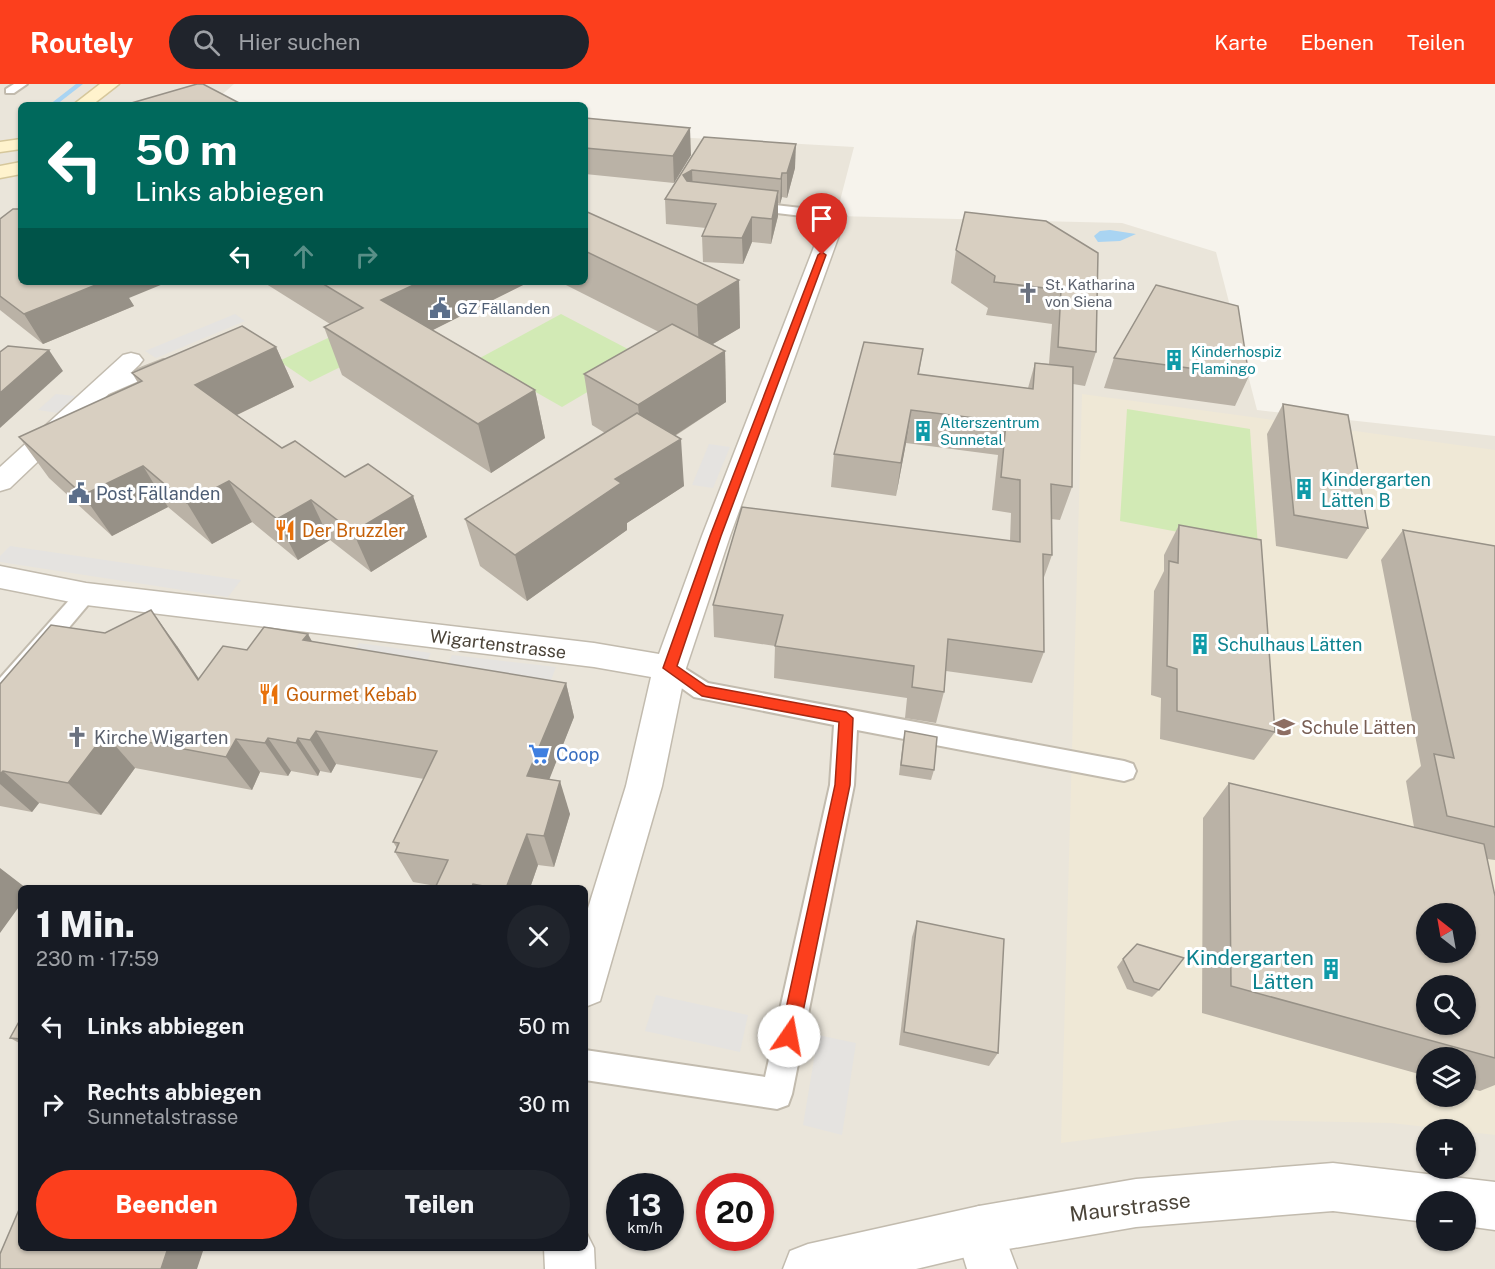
<!DOCTYPE html>
<html lang="de">
<head>
<meta charset="utf-8">
<style>
	body { margin:0; font-family:"Public Sans",sans-serif; background:#20242c; color:#f1f3f6; height:100vh; display:flex; flex-direction:column; font-size:22px; white-space:nowrap }
	* { box-sizing:border-box; margin:0 }
	p { font-size:20px; color:#9ea1a6 }
	.icon { flex:none; width:33px; height:33px; fill:none; stroke:currentColor; stroke-width:2; stroke-linecap:round; stroke-linejoin:round }
	.map { position:relative; flex:1; overflow:hidden }
	.details { position:absolute; left:18px; top:801px; width:570px; height:366px; display:flex; flex-direction:column; background:#171b24; border-radius:9px; box-shadow:0 2px 4px #0004 }
	.details>* { flex:none }
	.top-card { position:absolute; left:18px; top:18px; width:570px; height:183px; border-radius:9px; box-shadow:0 2px 4px #0004; background:#00695c; color:#fff; overflow:hidden }
	.needle { width:39px; rotate:329deg }
	.tools { position:absolute; left:1416px; top:819px; display:grid; gap:12px }
	.tools a { display:grid; place-items:center; width:60px; height:60px; border-radius:50%; background:#171b24; box-shadow:0 2px 4px #0004; font-size:30px }
	.speed { position:absolute; left:606px; top:1089px; display:flex; gap:12px; font-size:30px; font-weight:700; text-align:center }
	.speed>* { display:grid; place-content:center; width:78px; height:78px; border-radius:50%; background:#171b24; box-shadow:0 2px 4px #0004; line-height:1 }
	.speed small { font-size:15px; font-weight:400 }
	.speed .limit { border:9px solid #d22; background:#fff; color:#111 }
	.pin { position:absolute; display:grid; place-items:center; width:51px; height:51px; color:#fff; margin:-62px -26px; border-radius:50% 50% 50% 0; rotate:-45deg; box-shadow:0 0 6px #0007 }
	.pin .icon { rotate:45deg }
	.me { position:absolute; width:66px; margin:-33px; rotate:12deg; stroke-linejoin:round; filter:drop-shadow(0 0 4px #0008) }
	.turn { display:flex; align-items:center; gap:21px; height:126px; padding:0 18px; font-size:27px }
	.turn .icon { width:78px; height:78px; stroke-width:2.5 }
	.turn b { display:block; font-size:42px; line-height:51px }
	.lanes { display:flex; align-items:center; height:57px; padding:0 18px; background:#0003; justify-content:center; gap:30px; direction:ltr }
	.lanes .off { opacity:.35 }
	.round { display:grid; place-items:center; flex:none; width:63px; height:63px; border-radius:32px; background:#20242c }
	.summary { display:flex; align-items:center; justify-content:space-between; height:102px; padding:0 18px }
	h1 { font-size:36px; font-weight:800; line-height:45px }
	.button { display:flex; gap:12px; margin-top:auto; padding:12px 18px }
	.button a { flex:1; height:69px; border-radius:36px; background:#fc3f1d; color:#fff; font-size:24px; font-weight:800; line-height:69px; text-align:center }
	.button a+a { background:#20242c; color:#f1f3f6 }
	ul { padding:0; list-style:none }
	li { display:flex; align-items:center; gap:18px; height:78px; padding:0 18px }
	li div { flex:1 }
	li b { display:block; font-size:22px }
	li em { font-style:normal }
	header { display:flex; align-items:center; gap:36px; box-sizing:border-box; height:84px; padding:0 30px; background:#fc3f1d; color:#fff }
	header strong { font-size:28px }
	nav { display:flex; gap:33px; margin-inline-start:auto; font-size:21px }
	.search { width:420px; height:54px; background:#20242c; display:flex; align-items:center; gap:15px; box-sizing:border-box; padding:0 21px; border-radius:33px; color:#9ea1a6; font-size:22px }
	.map>svg:first-child { display:block }
</style>
</head>
<body>
<header>
<strong>Routely</strong>
<div class="search"><svg class="icon" aria-label="search" viewBox="0 0 24 24"><circle cx="10" cy="10" r="6"/><path d="M15 15l6 6"/></svg>Hier suchen</div>
<nav><a>Karte</a><a>Ebenen</a><a>Teilen</a></nav>
</header>
<div class="map">
<svg width="1495" height="1185" viewBox="0 0 1495 1185">
	<rect width="100%" height="100%" fill="#f6f3ec"/>
	<path fill="#eae5da" fill-rule="evenodd" d="M0 0H234L210 21H21V198H585V48L854 63 836 132 1122 139 1216 168 1257 326 1495 352V1185H0ZM21 804H585V1164H21ZM1426 830H1466V868H1426ZM1426 902H1466V940H1426ZM1426 974H1466V1012H1426ZM1426 1046H1466V1084H1426ZM620 1102H670V1154H620ZM710 1102H760V1154H710ZM1426 1118H1466V1156H1426Z"/>
	<path fill="#efe8d6" fill-rule="evenodd" d="M1082 310 1495 366V1051L1392 1039 1241 1036 1061 1059ZM1426 830H1466V868H1426ZM1426 902H1466V940H1426ZM1426 974H1466V1012H1426Z"/>
	<g fill="#d2eab5">
		<polygon points="561,230 645,274 562,323 478,275"/>
		<polygon points="362,238 393,257 310,298 279,277"/>
		<polygon points="1127,325 1250,345 1258,463 1120,437"/>
	</g>
	<g fill="#e5e3e0">
		<polygon points="235,230 245,237 156,274 145,267"/>
		<polygon points="56,310 76,312 58,329 38,326"/>
		<polygon points="709,360 730,363 713,404 692,401"/>
		<polygon points="10,462 241,496 228,513 0,478 0,472"/>
		<polygon points="359,559 431,569 420,589 347,578"/>
		<polygon points="452,571 556,583 547,607 441,595"/>
		<polygon points="656,911 748,931 740,968 645,947"/>
		<polygon points="818,951 856,959 842,1051 803,1041"/>
	</g>
	<polygon fill="#a9d4f2" points="1110,146 1136,150 1120,157 1098,158 1094,152 1100,147"/>
	<g fill="none" stroke-linecap="round" stroke-linejoin="round">
		<polygon fill="#a9d4f2" fill-rule="evenodd" points="76,0 83,0 56,21 49,21"/>
		<defs>
			<g id="service">
				<polygon points="14,0 27,0 14,9 6,9 6,5"/>
				<polygon points="748,118 836,128 843,132 836,136 743,125 743,119"/>
				<polygon points="163,276 169,278 171,281 169,284 104,312 92,312 90,308 92,304"/>
				<polygon points="86,502 93,505 96,510 93,515 8,616 0,619 0,594 79,505"/>
				<polygon points="670,575 708,599 1124,677 1133,680 1136,687 1133,694 1124,697 857,646 854,701 792,1010 788,1021 777,1025 585,996 585,966 765,993 830,701 834,641 694,613 662,590 659,584 662,578"/>
			</g>
			<g id="minor">
				<polygon points="836,126 843,128 846,132 730,452 686,584 662,702 600,917 585,923 585,834 626,702 651,593 594,583 86,521 0,504 0,482 86,499 594,559 659,570 702,452 826,132 829,128"/>
				<polygon points="131,269 139,271 143,276 139,281 10,404 0,407 0,383 123,271"/>
				<polygon points="979,1122 996,1129 1017,1185 967,1185 955,1146 962,1129"/>
				<polygon points="585,1146 594,1164 595,1185 545,1185 544,1164 585,1164"/>
			</g>
			<polygon id="tertiary" points="1333,1079 1495,1098 1495,1146 1466,1142 1466,1118 1426,1118 1426,1138 1333,1127 1136,1143 979,1170 916,1185 783,1185 790,1167 808,1160 979,1122 1136,1095"/>
			<g id="secondary">
				<polygon points="100,0 119,0 92,21 73,21"/>
				<polygon points="21,55 21,65 0,68 0,58"/>
				<polygon points="21,78 21,90 0,94 0,82"/>
			</g>
		</defs>
		<use href="#service" stroke="#c2bbae" stroke-width="4"/>
		<use href="#minor" stroke="#c2bbae" stroke-width="3"/>
		<use href="#tertiary" stroke="#c2bbae" stroke-width="3"/>
		<use href="#secondary" stroke="#d6c79b" stroke-width="3"/>
		<use href="#service" fill="#fff" fill-rule="evenodd"/>
		<use href="#minor" fill="#fff" fill-rule="evenodd"/>
		<use href="#tertiary" fill="#fff" fill-rule="evenodd"/>
		<use href="#secondary" fill="#fff3cd" fill-rule="evenodd"/>
	</g>
	<g fill="#bab2a6">
		<polygon points="585,34 691,71 674,99 585,90"/>
		<polygon points="704,53 795,84 787,114 782,113 780,120 778,119 778,132 771,160 752,158 743,180 703,178 702,152 706,144 666,140 665,115"/>
		<polygon points="585,127 739,196 740,244 713,260 725,267 726,318 675,352 684,402 627,439 627,446 527,517 480,482 465,435 605,349 592,341 584,290 659,248 560,198 585,198"/>
		<polygon points="0,135 129,214 134,222 43,260 0,226"/>
		<polygon points="1046,137 1096,268 1085,302 1073,300 1072,403 1060,436 1051,435 1052,471 1043,496 1044,568 1032,599 946,587 944,608 936,639 905,634 907,614 774,594 775,562 714,553 713,521 1010,457 1011,429 992,426 998,371 906,359 896,412 831,403 834,370 923,265 919,290 1028,304 1035,279 1049,280 1052,240 986,231 988,224 951,199 956,166"/>
		<polygon points="263,198 529,198 432,246 535,306 545,354 491,389 342,291 324,243 330,240"/>
		<polygon points="276,263 294,303 237,331 282,364 345,393 413,412 427,453 371,488 330,456 298,476 252,438 212,460 168,423 112,452 49,394 19,353 138,299 132,289"/>
		<polygon points="1114,274 1249,292 1235,322 1104,304"/>
		<polygon points="1283,320 1368,444 1347,475 1276,462 1267,350"/>
		<polygon points="1179,441 1275,648 1254,676 1160,655 1161,614 1151,611 1154,507 1164,487 1164,471"/>
		<polygon points="1403,446 1495,462 1495,776 1487,775 1495,812 1495,1001 1480,1007 1466,1003 1466,974 1426,974 1426,992 1202,929 1203,734 1229,699 1414,743 1406,697 1421,682 1381,476"/>
		<polygon points="312,558 566,599 574,633 549,695 570,730 554,783 538,781 530,804 437,804 436,802 413,798 395,768 397,764 393,758 424,695 336,680 331,689 320,687 318,692 291,687 288,692 260,688 252,706 135,684 101,731 39,719 32,728 0,722 0,600 177,562 199,595 247,566"/>
		<polygon points="905,647 934,686 931,696 899,691 903,657"/>
		<polygon points="917,837 998,969 989,982 899,961 912,853"/>
		<polygon points="1123,875 1159,906 1152,913 1127,905 1117,883"/>
		<polygon points="21,934 21,960 10,954"/>
	</g>
	<g fill="#979187">
		<polygon points="690,44 691,71 674,99 673,72"/>
		<polygon points="796,60 795,84 787,114 787,89"/>
		<polygon points="692,86 693,110 683,91"/>
		<polygon points="782,89 782,113 780,120 781,95"/>
		<polygon points="778,107 778,132 771,160 772,135"/>
		<polygon points="752,133 752,158 743,180 742,154"/>
		<polygon points="739,196 740,244 699,268 697,221"/>
		<polygon points="103,198 168,198 129,214 134,222 43,260 24,230"/>
		<polygon points="420,198 529,198 397,264 381,216"/>
		<polygon points="276,263 294,303 216,341 195,301"/>
		<polygon points="49,266 63,287 0,344 0,309"/>
		<polygon points="725,267 726,318 643,372 638,321"/>
		<polygon points="535,306 545,354 491,389 478,340"/>
		<polygon points="911,326 906,359 896,412 901,379"/>
		<polygon points="681,355 684,402 627,439 627,446 527,517 515,471 615,395"/>
		<polygon points="143,382 168,423 112,452 83,411"/>
		<polygon points="229,397 252,438 212,460 187,419"/>
		<polygon points="413,412 427,453 371,488 353,448"/>
		<polygon points="311,416 330,456 298,476 277,435"/>
		<polygon points="151,526 177,562 223,631 198,596"/>
		<polygon points="308,550 327,585 303,556"/>
		<polygon points="566,599 574,633 538,724 527,692"/>
		<polygon points="316,647 336,680 331,689 310,656"/>
		<polygon points="105,650 135,684 101,731 68,699"/>
		<polygon points="268,654 291,687 288,692 265,659"/>
		<polygon points="298,654 320,687 318,692 296,659"/>
		<polygon points="236,655 260,688 252,706 226,673"/>
		<polygon points="3,687 39,719 32,728 0,700 0,690"/>
		<polygon points="560,697 570,730 554,783 544,752"/>
		<polygon points="527,750 538,781 530,804 506,804"/>
		<polygon points="0,784 26,804 21,804 21,820 0,849"/>
		<polygon points="168,1164 204,1164 197,1185 161,1185"/>
	</g>
	<g fill="#d8cfc1" stroke="#979187" stroke-width="1.5" fill-rule="evenodd">
		<polygon points="197,0 203,0 243,21 130,21 128,20"/>
		<polygon points="585,34 690,44 673,72 585,64"/>
		<polygon points="704,53 796,60 787,89 782,89 781,95 692,86 683,91 687,97 778,107 772,135 752,133 742,154 702,152 716,120 665,115"/>
		<polygon points="13,125 21,125 21,198 103,198 24,230 0,212 0,135"/>
		<polygon points="585,127 739,196 697,221 585,167"/>
		<polygon points="965,128 1046,137 1098,169 1096,268 1058,263 1061,206 994,198 995,192 956,166"/>
		<polygon points="320,198 420,198 381,216 535,306 478,340 324,243 363,224"/>
		<polygon points="1156,201 1238,222 1249,292 1114,274"/>
		<polygon points="672,240 725,267 638,321 584,290"/>
		<polygon points="242,242 276,263 195,301 282,364 295,357 345,393 368,380 413,412 353,448 311,416 277,435 229,397 187,419 143,382 83,411 19,353 142,297 132,289"/>
		<polygon points="864,258 923,265 918,290 1033,305 1035,279 1073,283 1072,403 1051,400 1052,471 1043,470 1044,568 948,555 944,608 912,603 914,582 775,562 783,531 713,521 742,423 1020,458 1020,396 1001,393 1006,338 911,326 901,379 834,370"/>
		<polygon points="8,262 49,266 0,309 0,268"/>
		<polygon points="1283,320 1348,331 1368,444 1294,431"/>
		<polygon points="637,329 681,355 615,395 621,399 515,471 465,435"/>
		<polygon points="1179,441 1261,456 1275,648 1177,627 1177,585 1167,582 1169,477 1178,479"/>
		<polygon points="1403,446 1495,462 1495,743 1447,732 1434,670 1454,674"/>
		<polygon points="151,526 198,596 223,562 247,566 264,543 308,550 303,556 566,599 527,692 560,697 544,752 527,750 506,804 494,804 473,800 471,804 450,804 436,802 448,776 395,768 399,759 393,758 437,667 316,647 310,656 298,654 296,659 268,654 265,659 236,655 226,673 105,650 68,699 3,687 0,690 0,600 51,541 105,549"/>
		<polygon points="905,647 937,653 934,686 901,681"/>
		<path d="M1229 699 1484 760 1495 812V974L1231 902ZM1426 830H1466V868H1426ZM1426 902H1466V940H1426Z"/>
		<polygon points="917,837 1004,855 998,969 904,948"/>
		<polygon points="1137,860 1184,874 1159,906 1134,898 1123,875"/>
		<polygon points="21,934 21,955 10,954"/>
		<polygon points="21,1121 21,1164 168,1164 161,1185 0,1185 0,1170"/>
	</g>
	<polygon fill="#fc3f1d" stroke="#a42913" stroke-width="1.5" points="822,168 826,171 721,452 677,582 706,602 846,628 853,634 850,701 798,952 795,959 789,961 782,959 780,952 835,701 839,638 702,612 663,584 710,452 818,171"/>
	<defs>
		<symbol id="church-bare" viewBox="-9 -9 18 18"><path d="M-1.2-6h2.4v3.5h3.3v2.4h-3.3V6h-2.4V-.1h-3.3v-2.4h3.3Z" fill="#6b7280" stroke="#fff" stroke-width="2.5" paint-order="stroke"/></symbol>
		<symbol id="civic-bare" viewBox="-9 -9 18 18"><path d="M-.6-6.5H3V-4.5H.6V-3L4-1V1h2V6H-6V1h2V-1L-.6-3ZM-1.2 2.5V6h2.4V2.5Z" fill="#5c6f8a" stroke="#fff" stroke-width="2.5" paint-order="stroke"/></symbol>
		<symbol id="building-bare" viewBox="-9 -9 18 18"><path d="M-4-6H4V6H1V3H-1V6H-4ZM-2.5-4.3h1.7v1.8h-1.7ZM.8-4.3h1.7v1.8H.8ZM-2.5-1h1.7V.8h-1.7ZM.8-1h1.7V.8H.8Z" fill="#0f9aa8" stroke="#fff" stroke-width="2.5" paint-order="stroke"/></symbol>
		<symbol id="restaurant-bare" viewBox="-9 -9 18 18"><path d="M-5-6h1v4h1v-4h1v4h1v-4h1v5L-1.5 .5V6h-2V.5L-5-1ZM5-6V6H3V1.5H1.5Q1.5-4 5-6Z" fill="#e8710a" stroke="#fff" stroke-width="2.5" paint-order="stroke"/></symbol>
		<symbol id="school-bare" viewBox="-9 -9 18 18"><path d="M0-5L7-2L0 1L-7-2ZM-4 1L0 2.5L4 1V4Q0 6-4 4Z" fill="#8d6e63" stroke="#fff" stroke-width="2.5" paint-order="stroke"/></symbol>
		<symbol id="supermarket-bare" viewBox="-9 -9 18 18"><path d="M-6-5.5h2.5l.6 2H6L4.5 2H-2.5L-4.4-4H-6ZM-1.5 3.2a1.3 1.3 0 1 0 .1 0ZM3 3.2a1.3 1.3 0 1 0 .1 0Z" fill="#3f7fe0" stroke="#fff" stroke-width="2.5" paint-order="stroke"/></symbol>
	</defs>
	<g fill-rule="evenodd">
		<use href="#church-bare" x="1013" y="194" width="30" height="30"/>
		<use href="#civic-bare" x="425" y="209" width="30" height="30"/>
		<use href="#building-bare" x="1159" y="261" width="30" height="30"/>
		<use href="#building-bare" x="908" y="332" width="30" height="30"/>
		<use href="#building-bare" x="1289" y="390" width="30" height="30"/>
		<use href="#civic-bare" x="64" y="394" width="30" height="30"/>
		<use href="#restaurant-bare" x="270" y="431" width="30" height="30"/>
		<use href="#building-bare" x="1185" y="545" width="30" height="30"/>
		<use href="#restaurant-bare" x="254" y="595" width="30" height="30"/>
		<use href="#school-bare" x="1269" y="628" width="30" height="30"/>
		<use href="#church-bare" x="62" y="638" width="30" height="30"/>
		<use href="#supermarket-bare" x="524" y="655" width="30" height="30"/>
		<use href="#building-bare" x="1316" y="870" width="30" height="30"/>
	</g>
	<g text-anchor="middle" dominant-baseline="central" stroke-width="6" stroke-linejoin="round" paint-order="stroke">
		<g font-size="15" fill="#5b616d" stroke="#fff" text-anchor="start">
			<text x="1045" y="200">St. Katharina<tspan x="1045" dy="17">von Siena</tspan></text>
		</g>
		<g font-size="15" fill="#4e5e75" stroke="#fff" text-anchor="start">
			<text x="457" y="224">GZ Fällanden</text>
		</g>
		<g font-size="15" fill="#0d838f" stroke="#fff" text-anchor="start">
			<text x="1191" y="267">Kinderhospiz<tspan x="1191" dy="17">Flamingo</tspan></text>
			<text x="940" y="338">Alterszentrum<tspan x="940" dy="17">Sunnetal</tspan></text>
		</g>
		<g font-size="18" fill="#0d838f" stroke="#fff" text-anchor="start">
			<text x="1321" y="395">Kindergarten<tspan x="1321" dy="21">Lätten B</tspan></text>
			<text x="1217" y="560">Schulhaus Lätten</text>
		</g>
		<g font-size="18" fill="#4e5e75" stroke="#fff" text-anchor="start">
			<text x="96" y="409">Post Fällanden</text>
		</g>
		<g font-size="18" fill="#c56008" stroke="#fff" text-anchor="start">
			<text x="302" y="446">Der Bruzzler</text>
			<text x="286" y="610">Gourmet Kebab</text>
		</g>
		<g font-size="18" fill="#4b4439" stroke="#fff">
			<text transform="translate(498 560) rotate(7)">Wigartenstrasse</text>
		</g>
		<g font-size="18" fill="#785e54" stroke="#fff" text-anchor="start">
			<text x="1301" y="643">Schule Lätten</text>
		</g>
		<g font-size="18" fill="#5b616d" stroke="#fff" text-anchor="start">
			<text x="94" y="653">Kirche Wigarten</text>
		</g>
		<g font-size="18" fill="#366cbe" stroke="#fff" text-anchor="start">
			<text x="556" y="670">Coop</text>
		</g>
		<g font-size="21" fill="#0d838f" stroke="#fff" text-anchor="end">
			<text x="1314" y="873">Kindergarten<tspan x="1314" dy="24">Lätten</tspan></text>
		</g>
		<g font-size="21" fill="#4b4439" stroke="#fff">
			<text transform="translate(1130 1123) rotate(-7)">Maurstrasse</text>
		</g>
	</g>
</svg>
<div class="tools">
<a><svg class="needle" viewBox="-14 -14 28 28"><path d="M0-13l5 13h-10z" fill="#e53935"/><path d="M0 13l5-13h-10z" fill="#9ea1a6"/></svg></a>
<a><svg class="icon" aria-label="search" viewBox="0 0 24 24"><circle cx="10" cy="10" r="6"/><path d="M15 15l6 6"/></svg></a>
<a><svg class="icon" aria-label="layers" viewBox="0 0 24 24"><path d="M12 4l9 5-9 5-9-5zM3 14l9 5 9-5"/></svg></a>
<a>+</a>
<a>−</a>
</div>
<div class="speed"><div>13<small>km/h</small></div><div class="limit">20</div></div>
<div class="pin" style="left:822px;top:171px;background:#d93025"><svg class="icon" aria-label="arrive" viewBox="0 0 24 24"><path d="M6 21V4h12l-3 4 3 4H6"/></svg></div>
<svg class="me" style="left:789px;top:952px" viewBox="-20 -20 40 40"><circle r="19" fill="#fff"/><path d="M0-13L10 11 0 6-10 11z" fill="#fc3f1d"/></svg>
<div class="top-card">
<div class="turn"><svg class="icon" aria-label="left" viewBox="0 0 24 24"><path d="M17 20v-9H6M10 6l-5 5 5 5"/></svg><div><b>50 m</b>Links abbiegen</div></div>
<div class="lanes"><svg class="icon" aria-label="left" viewBox="0 0 24 24"><path d="M17 20v-9H6M10 6l-5 5 5 5"/></svg><svg class="icon off" aria-label="ahead" viewBox="0 0 24 24"><path d="M12 20V5M6 11l6-6 6 6"/></svg><svg class="icon off" aria-label="right" viewBox="0 0 24 24"><path d="M7 20v-9h11M14 6l5 5-5 5"/></svg></div>
</div>
<section class="details">
<div class="summary"><div><h1>1 Min.</h1><p>230 m · 17:59</p></div><a class="round"><svg class="icon" aria-label="close" viewBox="0 0 24 24"><path d="M6 6l12 12M18 6L6 18"/></svg></a></div>
<ul>
<li><svg class="icon" aria-label="left" viewBox="0 0 24 24"><path d="M17 20v-9H6M10 6l-5 5 5 5"/></svg><div><b>Links abbiegen</b></div><em>50 m</em></li>
<li><svg class="icon" aria-label="right" viewBox="0 0 24 24"><path d="M7 20v-9h11M14 6l5 5-5 5"/></svg><div><b>Rechts abbiegen</b><p>Sunnetalstrasse</p></div><em>30 m</em></li>
</ul>
<div class="button"><a>Beenden</a><a>Teilen</a></div>
</section>
</div>
</body>
</html>
